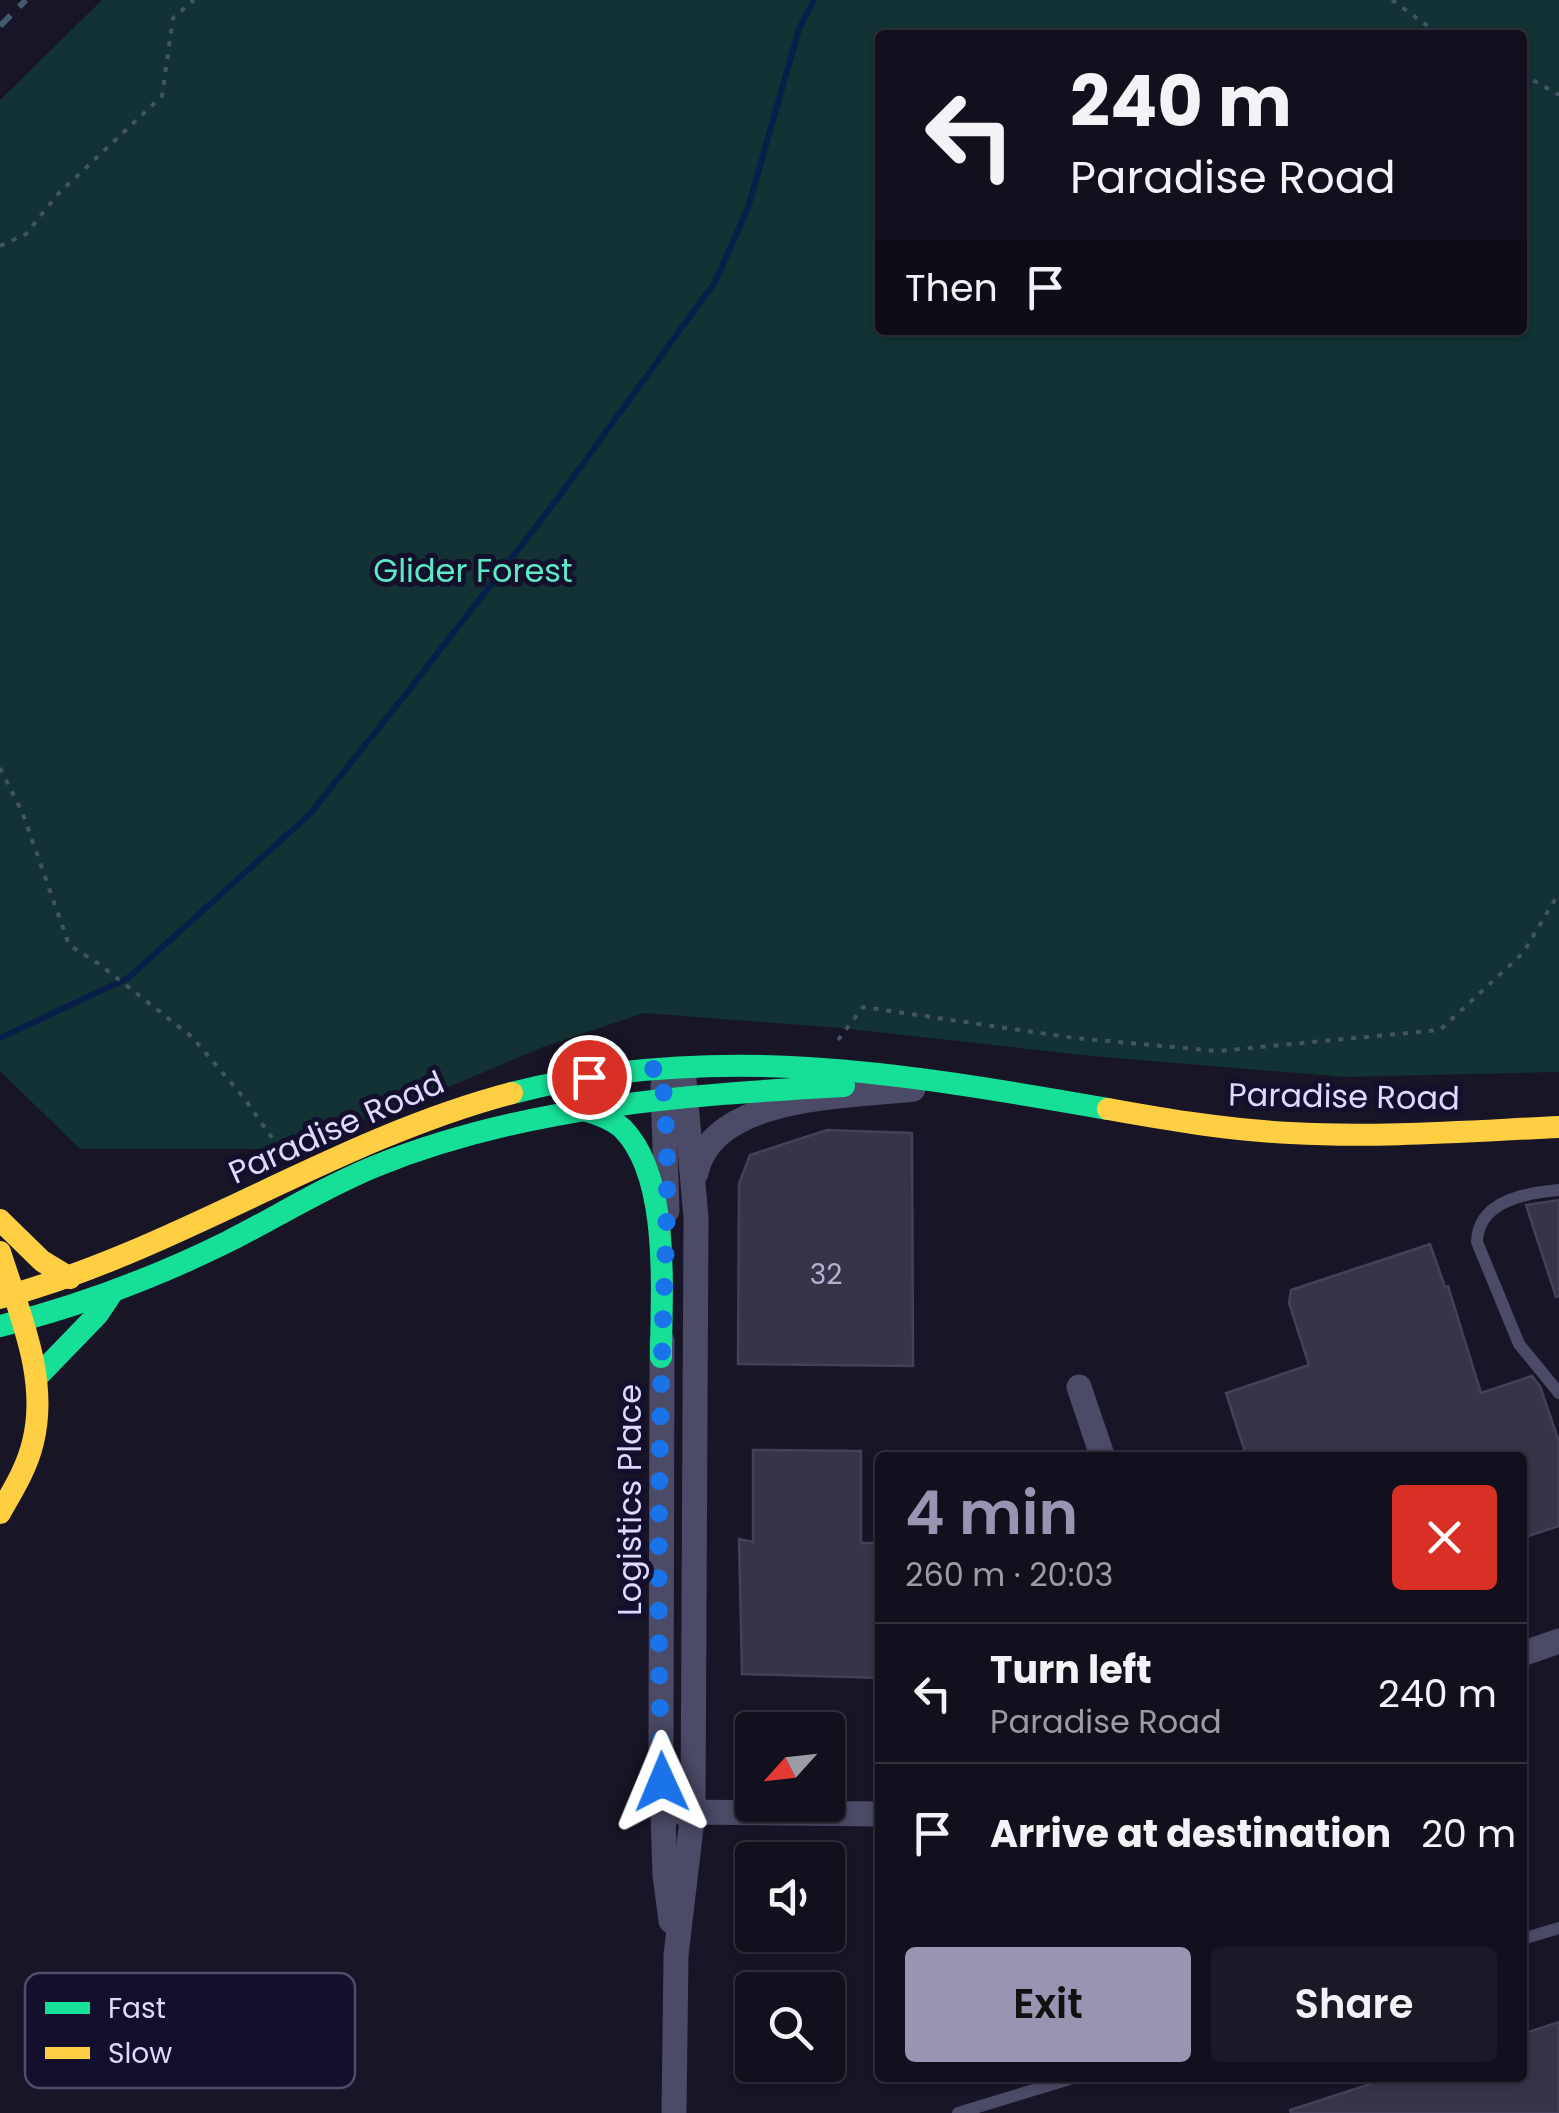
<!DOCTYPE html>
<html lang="en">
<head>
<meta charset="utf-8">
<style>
	body { margin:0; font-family:Poppins,sans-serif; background:#1b1925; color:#f1f3f6; height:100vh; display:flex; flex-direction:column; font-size:38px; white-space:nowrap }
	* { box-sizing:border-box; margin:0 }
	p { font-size:32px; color:#9c9da3 }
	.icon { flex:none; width:55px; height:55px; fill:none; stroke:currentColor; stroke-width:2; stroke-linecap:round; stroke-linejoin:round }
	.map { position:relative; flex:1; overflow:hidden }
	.panel { position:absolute; left:875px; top:1452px; width:652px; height:630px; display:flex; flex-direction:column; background:#12101c; border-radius:10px; box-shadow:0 2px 8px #0004,0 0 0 2px #31303b }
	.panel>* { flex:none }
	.guide { position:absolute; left:875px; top:30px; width:652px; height:305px; border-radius:10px; box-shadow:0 2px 8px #0004,0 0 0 2px #31303b; background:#12101c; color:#f1f3f6; overflow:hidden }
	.needle { width:65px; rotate:243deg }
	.fabs { position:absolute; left:735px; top:1712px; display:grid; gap:20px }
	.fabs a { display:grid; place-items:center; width:110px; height:110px; border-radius:10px; background:#12101c; box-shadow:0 2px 8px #0004,0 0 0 2px #31303b; font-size:50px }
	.pin { position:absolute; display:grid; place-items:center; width:85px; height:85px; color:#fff; margin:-42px; border:5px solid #fff; border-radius:50%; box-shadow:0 2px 10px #0007 }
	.me { position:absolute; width:110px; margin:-55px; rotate:359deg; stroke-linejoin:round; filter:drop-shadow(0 0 8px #0008) }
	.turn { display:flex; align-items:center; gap:35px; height:210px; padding:0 30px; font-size:45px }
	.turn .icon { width:130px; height:130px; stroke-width:2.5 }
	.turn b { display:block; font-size:70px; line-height:85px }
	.then { display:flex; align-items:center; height:95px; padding:0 30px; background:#0003; gap:20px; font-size:38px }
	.round { display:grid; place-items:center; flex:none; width:105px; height:105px; border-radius:10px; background:#1b1925 }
	.summary { display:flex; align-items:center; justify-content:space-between; height:170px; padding:0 30px }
	h1 { font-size:60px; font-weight:600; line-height:75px; color:#9895b3 }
	.cta { display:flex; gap:20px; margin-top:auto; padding:20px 30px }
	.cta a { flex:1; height:115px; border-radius:10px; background:#9895b3; color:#111; font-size:40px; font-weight:600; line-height:115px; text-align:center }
	.cta a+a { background:#1b1925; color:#f1f3f6 }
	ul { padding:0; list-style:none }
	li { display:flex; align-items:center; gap:30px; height:140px; padding:0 30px; border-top:2px solid #31303b }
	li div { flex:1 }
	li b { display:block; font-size:38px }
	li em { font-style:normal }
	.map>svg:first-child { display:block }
</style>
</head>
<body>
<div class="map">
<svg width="1559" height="2113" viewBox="0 0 1559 2113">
	<rect width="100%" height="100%" fill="#181526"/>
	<path fill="#123233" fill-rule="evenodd" d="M102 0H1559V1072L1345 1077 1091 1056 840 1028 644 1013 543 1047 397 1109 268 1149H80L0 1071V100ZM880 35H1522V330H880Z"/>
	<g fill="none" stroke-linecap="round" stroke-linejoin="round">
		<polyline stroke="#082049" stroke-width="6" points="0,1038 128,978 309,815 402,699 555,502 715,282 748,208 799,29 814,0"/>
	</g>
	<g fill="#363447" stroke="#454058" stroke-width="2.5">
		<polygon points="827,1130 912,1133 913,1366 738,1364 739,1184 750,1155"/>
		<polygon points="1559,1200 1559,1296 1556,1297 1526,1205"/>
		<polygon points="1430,1244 1445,1287 1448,1286 1481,1393 1532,1376 1540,1386 1559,1442 1559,1526 1522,1538 1522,1458 1247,1458 1226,1393 1309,1365 1289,1303 1291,1290"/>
		<polygon points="753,1450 861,1451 861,1543 880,1543 880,1678 742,1674 739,1539 753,1542"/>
		<polygon points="1559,2022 1559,2113 1291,2113 1290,2110 1389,2078 1522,2078 1522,2034"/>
	</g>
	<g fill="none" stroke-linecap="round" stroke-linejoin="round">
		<g stroke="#445365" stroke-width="4" stroke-dasharray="5 8" stroke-linecap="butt">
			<polyline points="1392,0 1440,35"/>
			<polyline points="1522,74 1559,95"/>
			<polyline points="0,246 26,234 58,194 162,96 173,18 194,0"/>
			<polyline points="0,768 23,814 69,945 99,964 192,1037 244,1098 282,1152"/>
			<polyline points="838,1040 863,1007 1074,1038 1218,1051 1440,1030 1523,953 1559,893"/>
		</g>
		<g stroke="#4b4a67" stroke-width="12">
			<path d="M1559 1190C1525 1193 1478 1201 1477 1242L1519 1344 1559 1393"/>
			<polyline points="1522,1939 1559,1928"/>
			<polyline points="958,2113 1073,2078"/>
		</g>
		<g stroke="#4b4a67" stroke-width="25">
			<polyline points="663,1086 667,1211"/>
			<path d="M696 1173C712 1094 849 1097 913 1089"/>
			<polyline points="662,1341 661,1752 665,1875 671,1921"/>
			<polyline points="1079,1387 1103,1458"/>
			<polyline points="1522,1654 1559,1641"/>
			<polyline points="678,1812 880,1814"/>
			<polyline points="674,2113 676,1955 693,1811 696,1218 684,1080"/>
		</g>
		<g stroke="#16e098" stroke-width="22">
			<path d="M512 1093C715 1040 907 1074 1108 1109"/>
			<path d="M581 1109C595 1114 612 1118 623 1129 671 1178 661 1293 661 1357"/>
			<path d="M0 1326C79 1306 154 1278 227 1242 277 1217 324 1187 376 1166 524 1106 685 1095 844 1086"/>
			<polyline points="37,1377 98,1314 112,1293"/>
		</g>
		<g stroke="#ffcf43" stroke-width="22">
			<path d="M1108 1109C1169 1120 1229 1130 1291 1133 1380 1138 1470 1131 1559 1127"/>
			<polyline points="0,1220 42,1261 70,1278"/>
			<path d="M0 1252C19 1313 49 1378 33 1442 27 1468 13 1490 0 1513"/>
			<path d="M0 1298C179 1250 333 1140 512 1093"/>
		</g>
		<polyline stroke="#445b6f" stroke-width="6" stroke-dasharray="15 12" stroke-linecap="butt" points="0,26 26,0"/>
	</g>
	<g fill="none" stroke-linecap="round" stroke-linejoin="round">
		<path stroke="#1a73e8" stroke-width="18" stroke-dasharray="0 32.4" d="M589 1077 661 1068C673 1164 664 1260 662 1356 658 1498 657 1641 662 1782"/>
	</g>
	<g text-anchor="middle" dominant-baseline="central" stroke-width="10" stroke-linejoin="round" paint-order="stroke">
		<g font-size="28" fill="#b3b0d1">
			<text x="826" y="1274">32</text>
		</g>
		<g font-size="32" fill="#5beac4" stroke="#130f2c">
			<text x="473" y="570">Glider Forest</text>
		</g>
		<g font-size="32" fill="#dddaff" stroke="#130f2c">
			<text transform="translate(1344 1096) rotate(1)">Paradise Road</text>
			<text transform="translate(336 1127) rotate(-24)">Paradise Road</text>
			<text transform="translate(629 1500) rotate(-90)">Logistics Place</text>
		</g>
	</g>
	<rect x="25" y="1973" width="330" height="115" rx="15" fill="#130f2c" stroke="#504c6b" stroke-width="2.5"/>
	<rect x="45" y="2002" width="45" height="12" fill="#16e098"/>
	<rect x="45" y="2047" width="45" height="12" fill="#ffcf43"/>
	<g font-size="28" fill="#dddaff">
		<text x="108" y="2018">Fast</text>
		<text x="108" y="2063">Slow</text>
	</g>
</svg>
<div class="fabs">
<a><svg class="needle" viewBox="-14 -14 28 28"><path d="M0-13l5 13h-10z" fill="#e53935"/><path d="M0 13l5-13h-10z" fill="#9c9da3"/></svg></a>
<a><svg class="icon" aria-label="sound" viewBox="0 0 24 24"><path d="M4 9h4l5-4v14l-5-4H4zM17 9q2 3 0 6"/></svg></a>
<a><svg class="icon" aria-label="search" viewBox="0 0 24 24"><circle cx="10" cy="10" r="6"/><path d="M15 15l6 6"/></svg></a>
</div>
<div class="pin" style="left:589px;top:1077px;background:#d93025"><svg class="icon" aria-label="arrive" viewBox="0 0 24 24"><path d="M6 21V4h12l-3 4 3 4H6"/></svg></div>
<svg class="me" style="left:662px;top:1782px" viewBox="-20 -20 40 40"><path d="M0-17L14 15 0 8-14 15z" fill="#1a73e8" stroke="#fff" stroke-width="4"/></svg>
<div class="guide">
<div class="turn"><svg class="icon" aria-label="left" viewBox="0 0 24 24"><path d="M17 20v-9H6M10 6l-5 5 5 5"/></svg><div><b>240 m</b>Paradise Road</div></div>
<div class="then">Then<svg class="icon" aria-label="arrive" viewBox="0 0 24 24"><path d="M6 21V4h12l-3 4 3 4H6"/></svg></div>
</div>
<section class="panel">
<div class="summary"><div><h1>4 min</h1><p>260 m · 20:03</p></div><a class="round" style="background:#d93025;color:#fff"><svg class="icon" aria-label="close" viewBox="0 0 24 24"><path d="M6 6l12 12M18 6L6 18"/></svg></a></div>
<ul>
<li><svg class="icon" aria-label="left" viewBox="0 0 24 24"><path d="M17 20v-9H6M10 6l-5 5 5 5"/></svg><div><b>Turn left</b><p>Paradise Road</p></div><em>240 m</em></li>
<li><svg class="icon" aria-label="arrive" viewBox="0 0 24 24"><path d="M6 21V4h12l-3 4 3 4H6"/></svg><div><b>Arrive at destination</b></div><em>20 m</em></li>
</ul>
<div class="cta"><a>Exit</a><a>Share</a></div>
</section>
</div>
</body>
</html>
